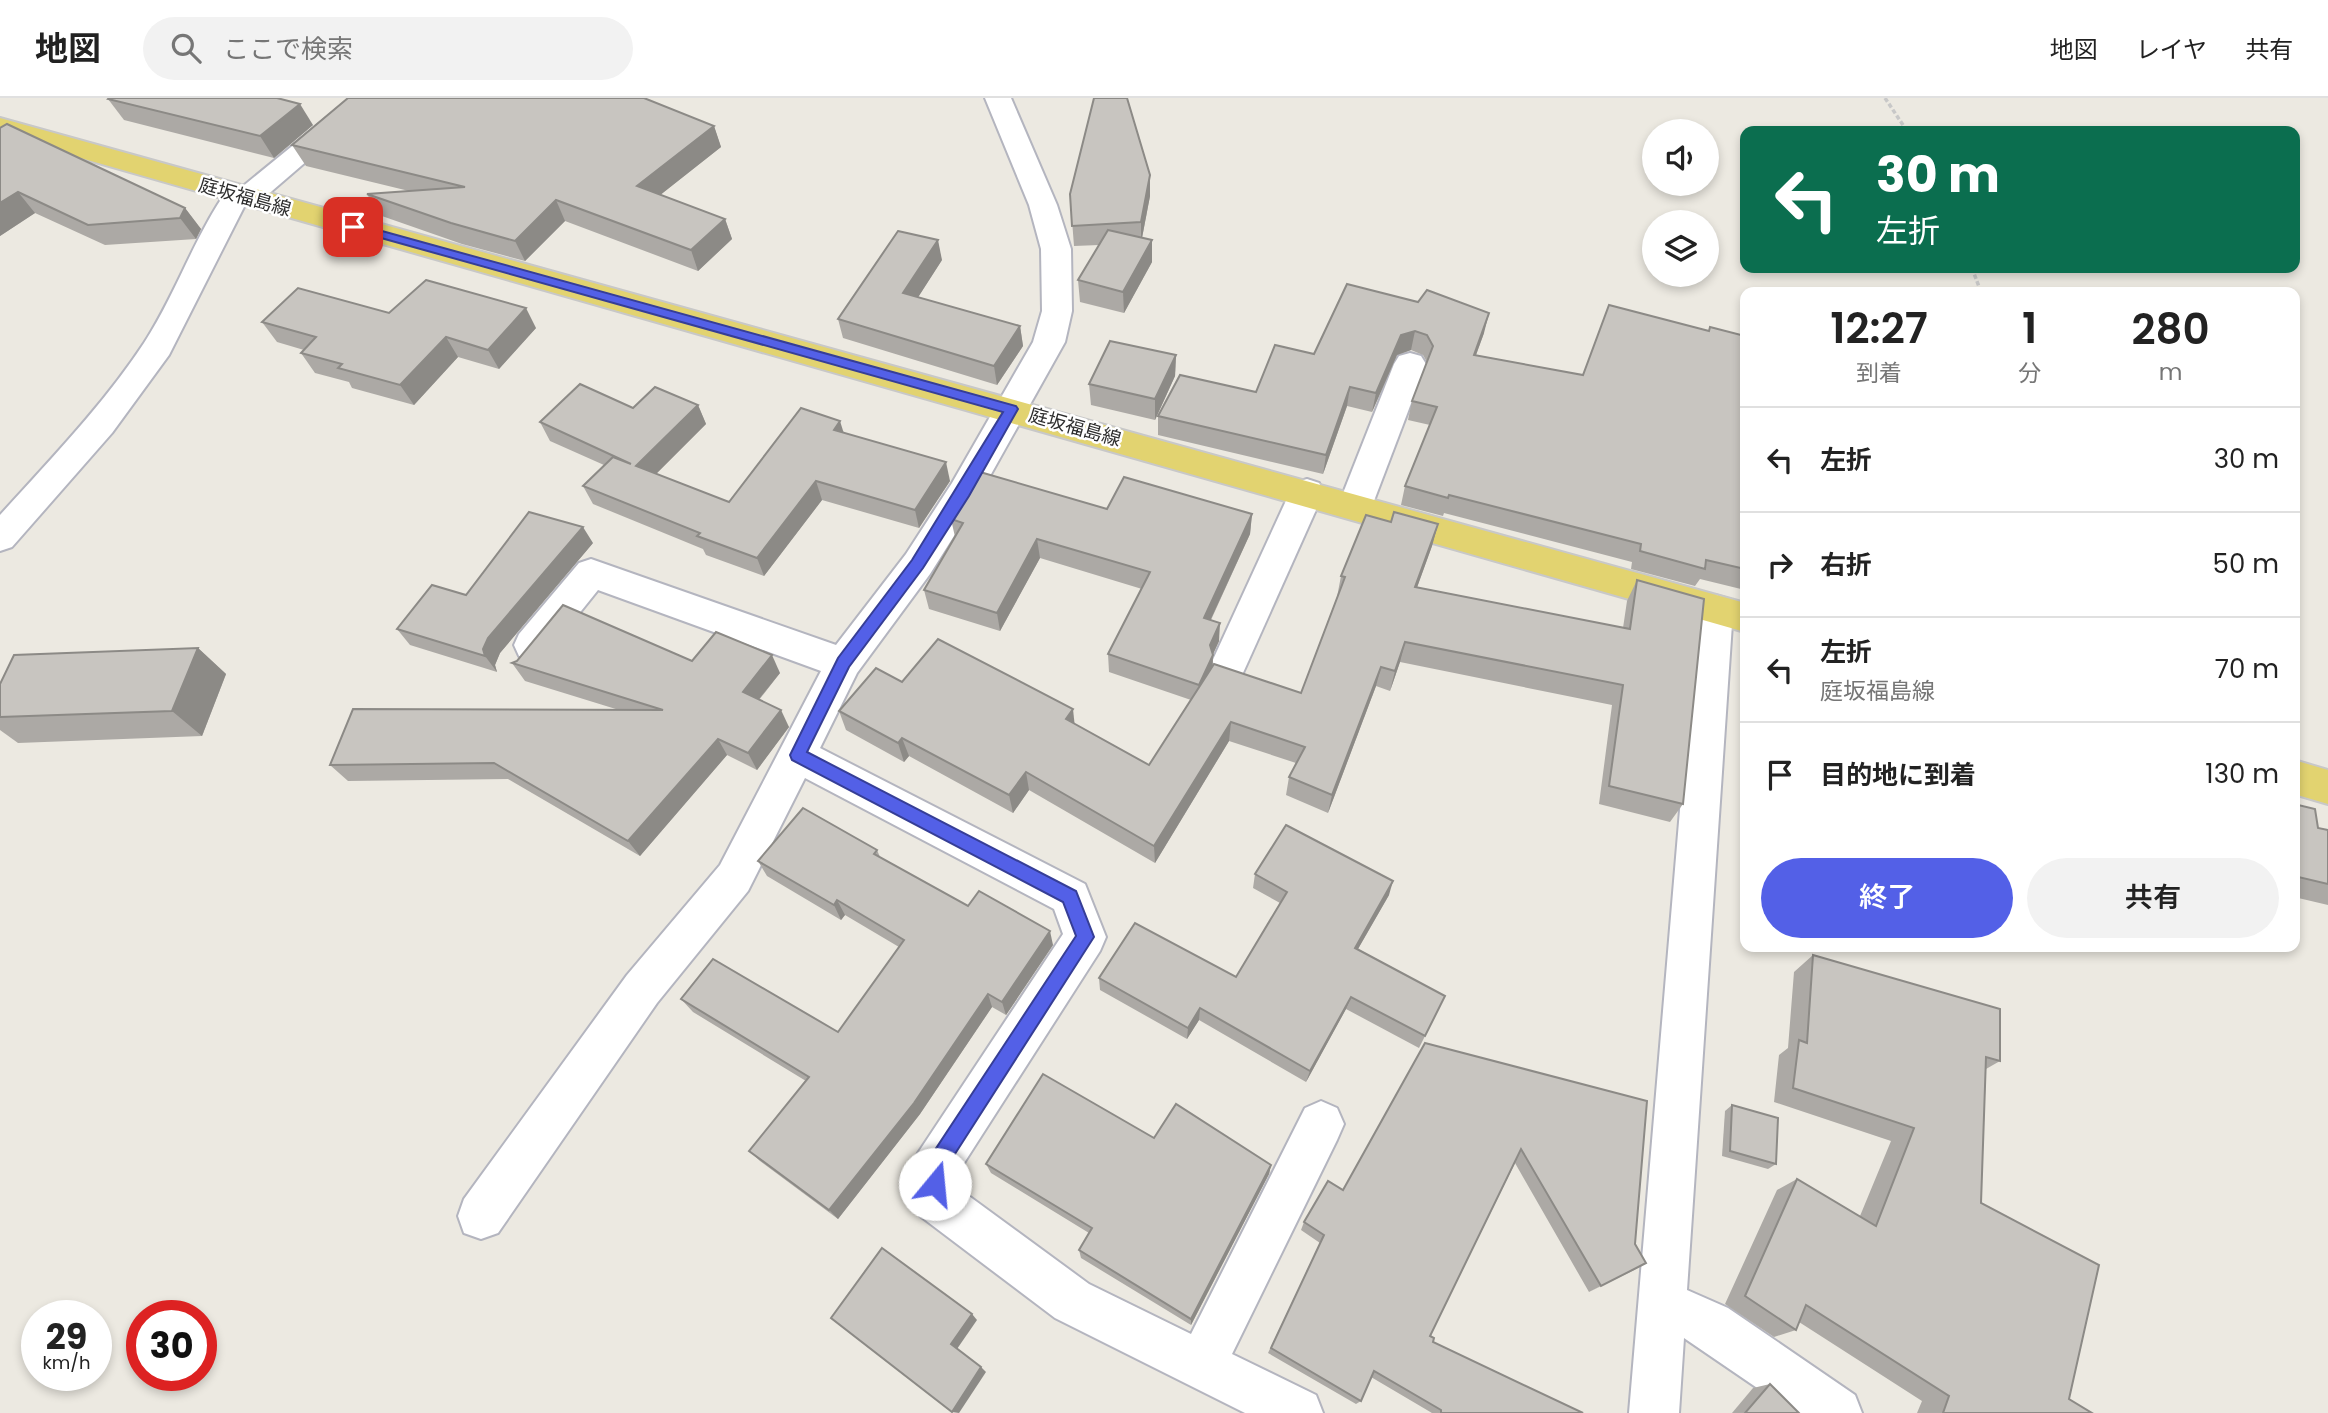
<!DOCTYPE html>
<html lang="ja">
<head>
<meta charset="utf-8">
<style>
	body { margin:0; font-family:Poppins,"Noto Sans JP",sans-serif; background:#f2f2f2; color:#222; height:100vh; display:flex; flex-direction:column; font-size:26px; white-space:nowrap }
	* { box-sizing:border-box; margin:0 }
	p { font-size:23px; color:#767676 }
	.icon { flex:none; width:38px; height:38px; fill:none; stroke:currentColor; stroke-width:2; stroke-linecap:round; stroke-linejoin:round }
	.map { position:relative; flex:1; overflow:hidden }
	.drawer { position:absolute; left:1740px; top:189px; width:560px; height:665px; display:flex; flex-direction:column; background:#fff; border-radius:14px; box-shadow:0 4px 10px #0003 }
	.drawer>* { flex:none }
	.guide { position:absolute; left:1740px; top:28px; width:560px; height:147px; border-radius:14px; box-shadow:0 4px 10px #0003; background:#0b6e4f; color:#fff; overflow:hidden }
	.buttons { position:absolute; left:1642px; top:21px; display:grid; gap:14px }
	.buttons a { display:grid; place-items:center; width:77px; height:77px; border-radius:50%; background:#fff; box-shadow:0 4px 10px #0003; font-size:35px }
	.speed { position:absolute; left:21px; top:1202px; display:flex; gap:14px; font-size:35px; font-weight:700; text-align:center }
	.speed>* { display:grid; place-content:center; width:91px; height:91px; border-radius:50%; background:#fff; box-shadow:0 4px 10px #0003; line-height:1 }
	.speed small { font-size:18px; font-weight:400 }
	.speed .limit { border:10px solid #d22; background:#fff; color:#111 }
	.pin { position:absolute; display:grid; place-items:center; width:60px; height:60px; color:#fff; margin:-30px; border-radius:14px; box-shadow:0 4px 10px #0006 }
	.me { position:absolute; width:77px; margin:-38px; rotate:17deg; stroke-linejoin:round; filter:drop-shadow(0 0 5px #0008) }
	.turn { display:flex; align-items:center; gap:24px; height:147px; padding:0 21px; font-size:32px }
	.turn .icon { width:91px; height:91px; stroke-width:2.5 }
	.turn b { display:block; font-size:49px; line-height:60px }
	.eta { display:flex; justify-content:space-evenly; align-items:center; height:119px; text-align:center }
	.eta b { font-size:42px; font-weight:600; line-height:49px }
	.cta { display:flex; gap:14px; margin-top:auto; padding:14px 21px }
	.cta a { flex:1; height:80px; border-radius:42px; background:#5360e7; color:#fff; font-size:28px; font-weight:600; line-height:80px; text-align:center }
	.cta a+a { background:#f2f2f2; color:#222 }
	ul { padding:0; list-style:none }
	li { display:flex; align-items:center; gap:21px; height:105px; padding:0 21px; border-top:2px solid #e0e0e0 }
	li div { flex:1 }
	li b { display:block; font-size:26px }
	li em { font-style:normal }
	header { display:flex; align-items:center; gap:42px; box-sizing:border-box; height:98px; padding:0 35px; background:#fff; border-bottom:2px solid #e0e0e0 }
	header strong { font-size:33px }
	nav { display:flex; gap:38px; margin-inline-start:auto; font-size:24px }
	.search { width:490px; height:63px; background:#f2f2f2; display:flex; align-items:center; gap:18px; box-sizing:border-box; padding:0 24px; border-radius:38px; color:#767676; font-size:26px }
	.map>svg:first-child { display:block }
</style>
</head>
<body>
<header>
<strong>地図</strong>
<div class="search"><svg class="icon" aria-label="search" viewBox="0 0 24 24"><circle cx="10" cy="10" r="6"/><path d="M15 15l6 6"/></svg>ここで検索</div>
<nav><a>地図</a><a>レイヤ</a><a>共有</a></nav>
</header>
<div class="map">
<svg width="2328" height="1315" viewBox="0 0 2328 1315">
	<rect width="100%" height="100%" fill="#ece9e1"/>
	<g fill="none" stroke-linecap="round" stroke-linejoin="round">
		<defs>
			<g id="minor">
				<path d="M351 0H380L258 105 245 107 169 257 112 335 12 449 0 453V417C50 362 103 307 144 245 176 196 194 139 228 91L242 89Z"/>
				<path d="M985 0H1011L1057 107 1071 151 1072 213 1065 244 976 403 930 476 857 575 820 650 1085 786 1106 839 1100 853 957 1076 958 1090 1089 1186 1191 1236 1305 1010 1321 1003 1337 1010 1344 1026 1337 1042 1232 1256 1316 1297 1323 1315H1245L1055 1220 920 1118C911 1097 909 1077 918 1055L1063 836 1054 811 805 680 748 793 657 905 498 1135 481 1141 464 1135 458 1118 464 1101 627 877 720 767 821 573 598 492 545 558 532 562 519 558 514 547 519 536 579 465 591 461 836 547 906 456 952 385 1033 244 1042 213 1041 151 1029 107Z"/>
				<polygon points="1410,255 1421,258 1426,266 1372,408 1367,417 1355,421 1343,417 1338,408 1394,266 1399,258"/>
				<polygon points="1307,381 1319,385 1324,394 1247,566 1242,577 1229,581 1216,577 1211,566 1290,394 1295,385"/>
				<polygon points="1715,497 1728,501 1733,511 1687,1192 1728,1210 1855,1297 1862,1315 1794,1315 1684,1240 1679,1315 1629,1315 1697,511 1702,501"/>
			</g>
			<g id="major">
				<polygon points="0,20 1745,505 1745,534 0,37"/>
				<polygon points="2294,662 2328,672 2328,706 2294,696"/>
			</g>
		</defs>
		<use href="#minor" stroke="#b4b5bf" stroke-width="4"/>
		<use href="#major" stroke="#c8c8c8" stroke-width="4"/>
		<g stroke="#c8c8c8" stroke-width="3.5" stroke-dasharray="4.5 2.5" stroke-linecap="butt">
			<polyline points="1885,0 1907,33"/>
			<polyline points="1972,170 1981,194"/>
		</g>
		<use href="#minor" fill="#fff" fill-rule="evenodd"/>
		<use href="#major" fill="#e2d370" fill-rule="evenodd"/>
	</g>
	<g fill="#aca9a5">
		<polygon points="108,1 313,27 274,60 124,22"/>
		<polygon points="714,28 721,49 660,97 725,121 732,141 698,173 565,123 525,163 462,146 379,117 367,96 409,93 306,68 292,47"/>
		<polygon points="0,30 185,110 201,131 196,141 105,147 35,115 0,138"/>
		<polygon points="1070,96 1150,98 1142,140 1152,164 1124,215 1080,204 1078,182 1099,147 1074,148"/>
		<polygon points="942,162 918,199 1020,228 1023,248 997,287 843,240 838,221"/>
		<polygon points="1347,186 1484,235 1476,257 1583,277 1708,233 1744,238 1745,237 1745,492 1700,481 1695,488 1631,471 1632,464 1444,415 1443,418 1401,407 1405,388 1430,327 1408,322 1412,303 1427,264 1423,257 1411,252 1397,257 1372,314 1347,308 1323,376 1158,337 1158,318 1256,294 1314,256"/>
		<polygon points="389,215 536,230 499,271 458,259 414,307 352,290 349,284 315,275 301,255 304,252 277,244 262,224"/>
		<polygon points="1176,257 1175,278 1155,322 1091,307 1089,286"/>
		<polygon points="698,307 706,326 656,376 729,404 844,335 950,383 919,430 822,402 764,478 706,457 703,451 593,406 583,388 604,367 550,343 540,324 633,310"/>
		<polygon points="1107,411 1252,416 1250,436 1211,522 1219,543 1213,556 1213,568 1301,595 1337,499 1341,478 1391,424 1438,426 1432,448 1417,489 1623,530 1627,503 1637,482 1683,706 1670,724 1599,706 1612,607 1400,564 1390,593 1376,588 1328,715 1286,697 1289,679 1296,665 1229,643 1155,765 1029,692 1013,715 909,658 904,664 846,632 839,613 902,584 1075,626 1149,667 1191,602 1109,574 1108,556 1142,491 1040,460 1000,533 929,511 924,492 955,439 951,421"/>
		<polygon points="593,445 500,555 495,567 497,574 410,547 397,531 466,497"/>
		<polygon points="198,550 226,576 202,638 18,645 0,632 0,586"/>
		<polygon points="692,563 780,575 759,602 789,629 757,672 727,657 640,758 508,681 348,683 330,667 619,612 525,583 512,565"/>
		<polygon points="2294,706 2318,730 2328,732 2328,807 2294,799"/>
		<polygon points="877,752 880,759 968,808 1053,847 1006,917 992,909 920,1016 838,1121 760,1063 749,1053 806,983 693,914 681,901 838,934 899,849 845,817 841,822 767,778 758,763"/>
		<polygon points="1255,776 1389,797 1358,851 1445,898 1419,950 1346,911 1306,984 1199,922 1187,941 1100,892 1099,880 1236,879 1280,805 1253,790"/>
		<polygon points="1813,857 2000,963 1986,971 1981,1105 2069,1301 2092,1315 1917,1315 1922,1303 1799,1224 1796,1232 1774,1239 1725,1206 1777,1092 1797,1081 1860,1118 1891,1043 1774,1004 1779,957 1788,950 1794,874"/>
		<polygon points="1425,945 1635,1146 1646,1165 1589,1194 1515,1065 1430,1238 1433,1244 1583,1315 1432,1315 1371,1279 1361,1303 1356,1306 1268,1255 1320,1145 1301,1132 1304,1124 1343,1092"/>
		<polygon points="1732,1007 1776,1066 1768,1071 1722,1058 1725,1013"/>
		<polygon points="1154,1040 1271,1067 1269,1076 1191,1227 1081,1160 1079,1152 1089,1135 991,1075 986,1066"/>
		<polygon points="1770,1286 1799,1315 1732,1315 1753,1290"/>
	</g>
	<g fill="#8c8a86">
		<polygon points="300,6 313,27 274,60 260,38"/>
		<polygon points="714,28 721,49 645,109 637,88"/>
		<polygon points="1150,77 1150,98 1141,145 1141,124"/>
		<polygon points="18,94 35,115 0,138 0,105"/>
		<polygon points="556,102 565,123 525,163 515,143"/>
		<polygon points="185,110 201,131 196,141 180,120"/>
		<polygon points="725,121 732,141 698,173 691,152"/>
		<polygon points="938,142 942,162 908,215 903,195"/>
		<polygon points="1152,142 1152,164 1124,215 1123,194"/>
		<polygon points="526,210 536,230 499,271 488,252"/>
		<polygon points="1489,215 1484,235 1469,276 1474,257"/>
		<polygon points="1020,228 1023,248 997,287 994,268"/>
		<polygon points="1415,233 1411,252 1397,257 1372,314 1376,295 1401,237"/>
		<polygon points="446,239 458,259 414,307 400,287"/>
		<polygon points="1176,257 1175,278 1155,322 1155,301"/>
		<polygon points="1350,289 1347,308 1323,376 1326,357"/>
		<polygon points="698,307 706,326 645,387 636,368"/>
		<polygon points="840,323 846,342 834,332"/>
		<polygon points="946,364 950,383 919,430 915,412"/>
		<polygon points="816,383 822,402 764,478 757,460"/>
		<polygon points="1252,416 1250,436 1203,538 1204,520"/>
		<polygon points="1438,426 1432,448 1410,509 1415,489"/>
		<polygon points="583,429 593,445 500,555 495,567 497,574 485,558 483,551 488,540"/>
		<polygon points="1037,441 1040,460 1000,533 997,515"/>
		<polygon points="1220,525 1219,543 1209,565 1210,547"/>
		<polygon points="1405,544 1400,564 1390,593 1395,573"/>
		<polygon points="198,550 226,576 202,638 172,613"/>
		<polygon points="772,557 780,575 751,611 743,594"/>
		<polygon points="1213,557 1212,575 1198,605 1199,587"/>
		<polygon points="1381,569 1376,588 1328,715 1332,697"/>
		<polygon points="1073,611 1075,630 1066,621"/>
		<polygon points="781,612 789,629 757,672 748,655"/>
		<polygon points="1231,624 1229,643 1155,765 1154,748"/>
		<polygon points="902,640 909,658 904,664 898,645"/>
		<polygon points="718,641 727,657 640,758 628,743"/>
		<polygon points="1026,674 1029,692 1013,715 1009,697"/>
		<polygon points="1393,783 1389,797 1351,863 1355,850"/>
		<polygon points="837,802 845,817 841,822 834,807"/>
		<polygon points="1050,833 1053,847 1006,917 1002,904"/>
		<polygon points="988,896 992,909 920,1016 838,1121 829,1112"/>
		<polygon points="1351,899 1346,911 1306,984 1310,973"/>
		<polygon points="1200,910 1199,922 1187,941 1188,930"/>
		<polygon points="1271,1067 1269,1076 1191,1227 1191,1221"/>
		<polygon points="1646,1165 1634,1172 1589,1194 1601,1188"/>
		<polygon points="972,1216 977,1222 957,1251 951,1246"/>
		<polygon points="981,1269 986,1274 959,1315 952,1314"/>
	</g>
	<g fill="#c8c5c0" stroke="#8c8a86" stroke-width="2">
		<polygon points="109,0 277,0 300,6 260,38 108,1"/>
		<polygon points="348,0 644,0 714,28 637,88 725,121 691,152 556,102 515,143 451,125 367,96 465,89 292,47"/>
		<polygon points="1094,0 1127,0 1150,77 1141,124 1072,128 1070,96"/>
		<polygon points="7,26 185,110 180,120 88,127 18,94 0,105 0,30"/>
		<polygon points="1108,132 1152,142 1123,194 1078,182"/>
		<polygon points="898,133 938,142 903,195 1020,228 994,268 838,221"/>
		<polygon points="426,182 526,210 488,252 446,239 400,287 338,270 342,266 301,255 316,239 262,224 298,190 389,215"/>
		<polygon points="1347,186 1418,204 1427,192 1489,215 1474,257 1583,277 1609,207 1709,233 1710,229 1745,238 1745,471 1706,462 1705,471 1640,453 1641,446 1449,397 1448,400 1405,388 1437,309 1412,303 1433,248 1427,237 1415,233 1401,237 1376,295 1350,289 1326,357 1158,318 1180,277 1256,294 1275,247 1314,256"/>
		<polygon points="1110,243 1176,257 1155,301 1089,286"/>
		<polygon points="580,286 633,310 655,289 698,307 636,368 729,404 801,310 840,323 834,332 946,364 915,412 816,383 757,460 697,438 700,435 583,388 613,359 631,366 540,324"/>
		<polygon points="980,374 1107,411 1124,379 1252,416 1204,520 1220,525 1210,547 1213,557 1199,587 1108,556 1150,474 1037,441 997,515 924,492 963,425 951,421"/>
		<polygon points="529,414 583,429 488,540 483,551 485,558 397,531 432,487 466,497"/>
		<polygon points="1394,414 1438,426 1415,489 1630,531 1637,482 1704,501 1683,706 1609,688 1623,587 1405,544 1395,573 1381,569 1332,697 1289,679 1305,649 1231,624 1154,748 1026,674 1009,697 902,640 898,645 839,613 876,570 902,584 938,541 1073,611 1066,621 1149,667 1214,566 1301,595 1345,479 1341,478 1366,417 1391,424"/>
		<polygon points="563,507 692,563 716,534 772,557 743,594 781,612 748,655 718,641 628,743 494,665 330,667 353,611 663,612 512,565 517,563"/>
		<polygon points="198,550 172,613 0,619 0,586 14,557"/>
		<polygon points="2294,706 2315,711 2318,730 2328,732 2328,786 2294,778"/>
		<polygon points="803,710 877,752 874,756 968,808 979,793 1050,833 1002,904 988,896 914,1005 829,1112 749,1053 809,979 681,901 713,861 838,934 904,842 837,802 834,807 758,763"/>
		<polygon points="1286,727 1393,783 1355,850 1445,898 1425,938 1351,899 1310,973 1200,910 1188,930 1099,880 1135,825 1236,879 1287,794 1255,776"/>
		<polygon points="1813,857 2000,911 2000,963 1986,959 1981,1105 2099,1167 2069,1301 2092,1315 1943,1315 1949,1298 1806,1207 1796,1232 1745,1198 1797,1081 1876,1128 1914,1030 1793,990 1799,942 1807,945"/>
		<polygon points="1425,945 1647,1003 1635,1146 1646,1165 1601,1188 1521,1051 1430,1238 1434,1240 1433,1244 1583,1315 1441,1315 1441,1312 1374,1273 1361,1303 1271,1250 1324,1137 1304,1124 1328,1083 1343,1092"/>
		<polygon points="1043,976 1154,1040 1176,1006 1271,1067 1191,1221 1079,1152 1092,1130 986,1066"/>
		<polygon points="1732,1007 1778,1020 1776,1066 1730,1053"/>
		<polygon points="882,1150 972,1216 951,1246 981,1269 952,1314 831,1220"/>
		<polygon points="1770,1286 1799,1315 1745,1315"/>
	</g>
	<polygon fill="#5360e7" stroke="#363e96" stroke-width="2" points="353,125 1016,308 1018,311 969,398 923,470 849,569 807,654 1076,793 1094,839 944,1073 942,1093 935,1096 928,1093 925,1071 927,1064 1076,838 1063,804 792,662 790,657 838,560 912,462 1003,314 349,131 347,129"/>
	<g text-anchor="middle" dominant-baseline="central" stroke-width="5" stroke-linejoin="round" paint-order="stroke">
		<g font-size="19" fill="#2d2d2d" stroke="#fff">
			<text transform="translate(245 99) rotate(16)">庭坂福島線</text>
			<text transform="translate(1075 329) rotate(16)">庭坂福島線</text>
		</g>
	</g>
</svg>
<div class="buttons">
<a><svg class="icon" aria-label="sound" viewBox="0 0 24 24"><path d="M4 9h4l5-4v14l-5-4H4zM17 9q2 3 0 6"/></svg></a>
<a><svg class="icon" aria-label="layers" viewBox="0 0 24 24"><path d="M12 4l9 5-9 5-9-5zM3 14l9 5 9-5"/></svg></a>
</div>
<div class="speed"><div>29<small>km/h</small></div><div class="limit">30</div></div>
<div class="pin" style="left:353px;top:129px;background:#d93025"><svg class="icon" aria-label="arrive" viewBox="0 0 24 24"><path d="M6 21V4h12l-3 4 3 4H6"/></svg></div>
<svg class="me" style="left:935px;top:1086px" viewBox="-20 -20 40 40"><circle r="19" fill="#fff"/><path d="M0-13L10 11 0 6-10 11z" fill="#5360e7"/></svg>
<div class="guide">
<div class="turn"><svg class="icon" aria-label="left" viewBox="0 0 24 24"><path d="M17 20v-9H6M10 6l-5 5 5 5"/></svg><div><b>30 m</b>左折</div></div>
</div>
<section class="drawer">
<div class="eta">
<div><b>12:27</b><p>到着</p></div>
<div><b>1</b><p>分</p></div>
<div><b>280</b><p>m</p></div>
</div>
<ul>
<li><svg class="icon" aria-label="left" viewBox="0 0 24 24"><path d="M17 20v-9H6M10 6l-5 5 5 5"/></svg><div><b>左折</b></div><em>30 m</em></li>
<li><svg class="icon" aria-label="right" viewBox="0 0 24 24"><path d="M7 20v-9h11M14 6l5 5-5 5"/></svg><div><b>右折</b></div><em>50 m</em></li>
<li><svg class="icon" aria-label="left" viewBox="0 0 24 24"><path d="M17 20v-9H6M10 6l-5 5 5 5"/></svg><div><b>左折</b><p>庭坂福島線</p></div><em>70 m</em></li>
<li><svg class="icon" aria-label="arrive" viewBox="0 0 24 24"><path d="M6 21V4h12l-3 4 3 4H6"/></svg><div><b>目的地に到着</b></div><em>130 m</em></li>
</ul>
<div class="cta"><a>終了</a><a>共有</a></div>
</section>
</div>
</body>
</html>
